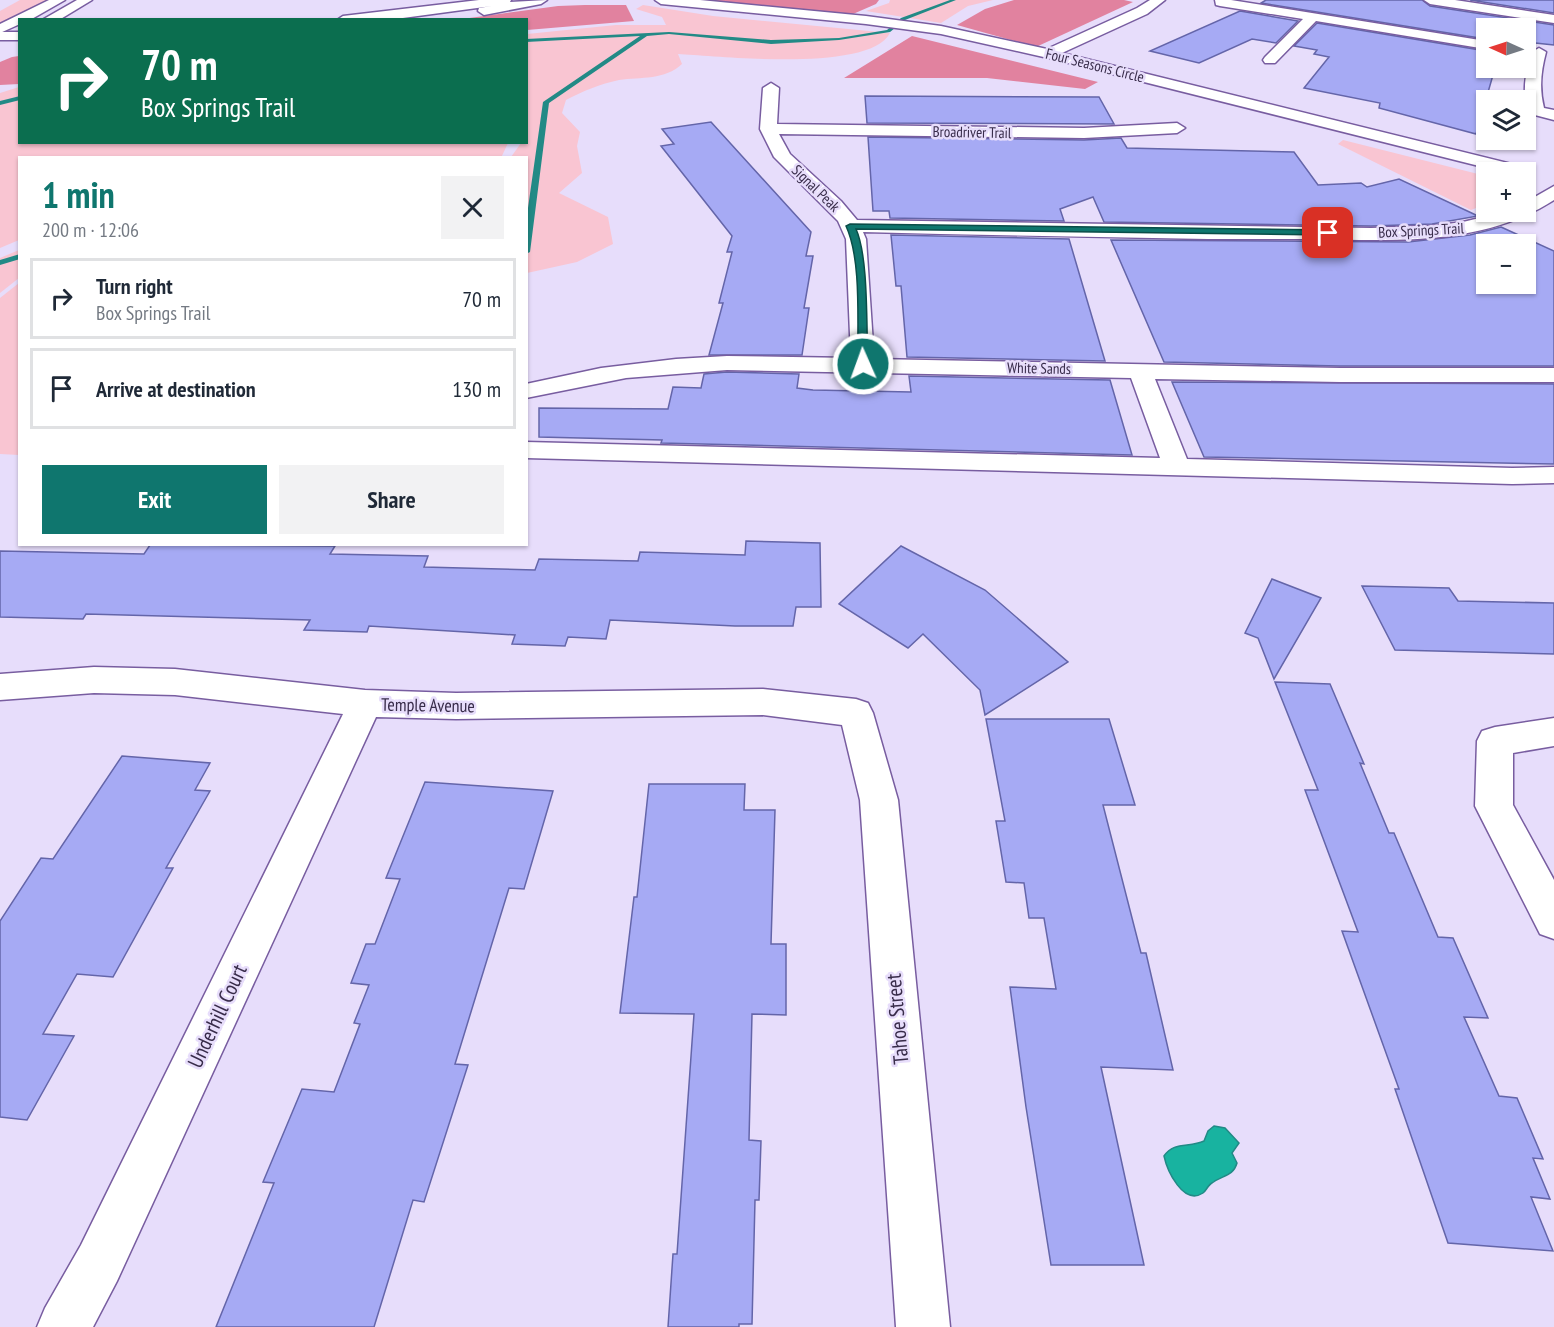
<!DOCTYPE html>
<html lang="en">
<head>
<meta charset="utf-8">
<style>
	body { margin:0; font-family:"PT Sans Narrow",sans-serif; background:#f2f2f3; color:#1f2937; height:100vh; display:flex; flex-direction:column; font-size:22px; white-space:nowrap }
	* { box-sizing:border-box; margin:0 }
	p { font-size:20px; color:#747a83 }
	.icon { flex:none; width:33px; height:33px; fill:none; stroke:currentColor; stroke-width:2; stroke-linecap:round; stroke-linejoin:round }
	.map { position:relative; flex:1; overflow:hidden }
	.details { position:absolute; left:18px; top:156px; width:510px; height:390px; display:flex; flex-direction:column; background:#fff; border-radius:0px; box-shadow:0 2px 4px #0004 }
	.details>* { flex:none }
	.top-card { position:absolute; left:18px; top:18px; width:510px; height:126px; border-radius:0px; box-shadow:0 2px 4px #0004; background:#0b6e4f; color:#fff; overflow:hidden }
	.needle { width:39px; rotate:273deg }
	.fabs { position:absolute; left:1476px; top:18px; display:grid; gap:12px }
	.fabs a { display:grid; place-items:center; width:60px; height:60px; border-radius:0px; background:#fff; box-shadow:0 2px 4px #0004; font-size:30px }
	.pin { position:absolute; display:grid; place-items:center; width:51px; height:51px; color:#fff; margin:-26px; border-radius:12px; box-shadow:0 3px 9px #0006 }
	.me { position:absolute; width:66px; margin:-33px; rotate:358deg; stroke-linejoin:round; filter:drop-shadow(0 0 4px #0008) }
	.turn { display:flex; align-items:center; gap:21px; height:126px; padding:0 24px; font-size:27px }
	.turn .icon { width:78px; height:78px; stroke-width:2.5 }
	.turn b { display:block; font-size:42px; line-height:51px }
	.round { display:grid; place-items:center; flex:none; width:63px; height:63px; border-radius:0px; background:#f2f2f3 }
	.summary { display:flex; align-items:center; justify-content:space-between; height:102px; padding:0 24px }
	h1 { font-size:36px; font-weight:700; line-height:45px; color:#0f766e }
	.button { display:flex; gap:12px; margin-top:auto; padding:12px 24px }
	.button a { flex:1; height:69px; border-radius:0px; background:#0f766e; color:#fff; font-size:24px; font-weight:700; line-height:69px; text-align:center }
	.button a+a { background:#f2f2f3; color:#1f2937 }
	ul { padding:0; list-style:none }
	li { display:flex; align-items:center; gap:18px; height:81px; margin:0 12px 9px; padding:0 12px; border:3px solid #e0e1e3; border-radius:0px }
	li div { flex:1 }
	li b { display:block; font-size:22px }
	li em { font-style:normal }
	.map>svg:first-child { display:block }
</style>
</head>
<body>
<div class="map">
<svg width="1554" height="1327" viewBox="0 0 1554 1327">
	<rect width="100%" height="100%" fill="#e7ddfb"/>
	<g fill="#f9c5d2">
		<polygon points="20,0 48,0 0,23 0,11"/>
		<polygon points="890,0 993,0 968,6 941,23 866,11 889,3"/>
		<path d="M643 5 713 16 890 33C869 73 720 56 678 54L682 64C665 80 641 77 619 80 600 84 583 91 566 100L562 113 580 132 577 146 582 173 559 193 608 217 613 244 577 262 527 273 526 158 511 157 521 143 526 142 527 34 616 25H666L662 17 636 9Z"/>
		<polygon points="19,87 20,142 508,143 501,158 20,158 19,240 0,248 0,93"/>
		<polygon points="1343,140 1486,176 1486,204 1471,210 1338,144"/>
		<polygon points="19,250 19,278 0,293 0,258"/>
		<polygon points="19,283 19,455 0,454 0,298"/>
	</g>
	<g fill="#e1829f">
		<polygon points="681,0 879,0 876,4 853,14"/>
		<polygon points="1014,0 1124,0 1133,2 1036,47 957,25 985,9"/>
		<polygon points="585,5 626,5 634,21 527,30 526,20 462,19 558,6"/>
		<polygon points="912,36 1098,82 1085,89 987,78 844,78"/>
		<polygon points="19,56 19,84 0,85 0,62 12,57"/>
	</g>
	<path fill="#18b3a0" stroke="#228a86" stroke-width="1.5" d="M1214 1126 1225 1128 1239 1143 1232 1153 1237 1163C1233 1177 1222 1175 1212 1183 1208 1185 1206 1191 1203 1193 1183 1206 1167 1170 1164 1156 1174 1141 1189 1148 1204 1141L1208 1131Z"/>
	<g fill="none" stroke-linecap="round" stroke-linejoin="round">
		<g fill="#228a86" fill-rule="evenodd">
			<polygon points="950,0 956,0 905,20 890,32 839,40 771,44 669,34 647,36 549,103 530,252 526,254 526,222 543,102 640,36 526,42 526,39 669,32 771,40 839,38 887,30 901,18"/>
			<polygon points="20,96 20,100 0,105 0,101"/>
			<polygon points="20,254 20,259 0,265 0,260"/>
		</g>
	</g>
	<g fill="#a6aaf4" stroke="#6465a9" stroke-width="1.5" fill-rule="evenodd">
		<polygon points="1266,0 1422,0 1430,6 1554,25 1554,45 1526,42 1526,28 1486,28 1486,39 1261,3"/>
		<polygon points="1470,0 1554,0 1554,13"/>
		<polygon points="1240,11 1298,21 1276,43 1252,39 1199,63 1150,51"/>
		<polygon points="1317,23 1486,51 1486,68 1495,68 1476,134 1379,108 1380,103 1304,88 1329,57 1314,54 1317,50 1294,46"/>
		<polygon points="865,96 1099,97 1114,124 867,123"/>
		<polygon points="711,122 811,232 806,256 813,256 804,308 809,308 802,355 709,355 723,303 719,303 732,252 727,252 732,236 661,146 674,144 662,129"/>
		<polygon points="868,137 1084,140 1121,138 1127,148 1294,152 1318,185 1361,183 1367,187 1399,179 1478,216 1432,224 1371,226 1104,222 1093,197 1060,209 1064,221 890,218 889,211 873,211"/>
		<path d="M1501 227 1554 251V366H1340L1164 362 1111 240 1408 242 1470 235ZM1486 244H1526V284H1486Z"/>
		<polygon points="891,235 1069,239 1105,361 907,357 901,286 896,286"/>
		<polygon points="727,372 799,374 797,388 813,390 911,392 909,376 1110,380 1132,455 661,443 662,440 539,437 539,408 668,409 673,387 701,388 704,374"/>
		<polygon points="1172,382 1554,384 1554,464 1204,457"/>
		<polygon points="746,541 820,543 821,607 796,607 793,626 735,626 610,620 606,639 568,637 565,646 512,644 515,635 369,626 367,632 304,630 310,620 86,614 83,619 0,617 0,551 144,554 150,545 335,546 330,554 428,556 424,567 535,570 539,559 638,561 640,552 745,555"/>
		<polygon points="901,546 985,590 1068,662 985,715 980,690 923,634 908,648 839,604"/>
		<polygon points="1272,579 1321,598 1274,679 1258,638 1245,633"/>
		<polygon points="1362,586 1449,588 1458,601 1554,603 1554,654 1395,650"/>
		<polygon points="1275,682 1330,684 1364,764 1360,763 1389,833 1394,833 1438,937 1453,938 1488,1018 1464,1017 1499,1096 1517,1098 1543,1159 1533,1158 1550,1199 1531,1197 1553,1251 1448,1243 1395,1089 1399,1089 1342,931 1358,932 1305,790 1318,790"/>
		<polygon points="986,719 1109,719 1135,805 1103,805 1141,953 1146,953 1173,1070 1101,1067 1144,1265 1051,1265 1026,1107 1010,987 1056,989 1044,918 1029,918 1024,883 1006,882 996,821 1005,821"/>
		<polygon points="122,756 210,763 195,790 210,791 166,868 173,868 113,977 77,974 43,1034 74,1036 27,1120 0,1117 0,921 41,858 53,859"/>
		<polygon points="425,782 553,791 524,889 509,888 455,1064 468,1065 424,1202 413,1200 374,1327 216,1327 274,1183 263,1182 302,1089 334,1092 360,1024 354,1023 369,985 351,983 366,944 375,944 400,879 386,878"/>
		<polygon points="649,784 745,784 744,810 775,810 771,944 786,944 786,1015 752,1014 749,1140 761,1141 759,1200 755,1200 752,1324 739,1324 739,1327 668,1327 673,1254 677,1254 694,1014 620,1013 634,897 637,897"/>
	</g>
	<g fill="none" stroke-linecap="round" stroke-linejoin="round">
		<defs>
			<g id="minor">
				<polygon points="479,0 511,0 510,2 547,0 541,4 484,15 478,11 479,8 492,6 388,20 337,20 343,16"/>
				<polygon points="655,0 700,0 866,16 941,26 1047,49 1137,8 1150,0 1165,0 1147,14 1062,53 1528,168 1531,172 1526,176 1526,172 1503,172 1048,58 941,34 866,24 661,4"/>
				<polygon points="1215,0 1231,0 1486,41 1486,49 1316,21 1275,63 1265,63 1263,60 1265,57 1303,19 1220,6 1216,5"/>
				<polygon points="1424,0 1455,0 1554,15 1554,23 1430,4"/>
				<rect x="0" y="32" width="20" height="8"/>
				<path d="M1539 48 1546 52C1541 71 1539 88 1544 108L1554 110V120L1531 114C1520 96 1526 71 1532 52Z"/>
				<path d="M771 83 779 88 777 124 1084 128 1177 123 1185 128 1177 133 1084 138 779 134 790 154 841 201 857 220 1371 228 1432 226 1463 222 1504 212H1526V202L1554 186V200C1485 245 1396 241 1316 239 1280 239 1244 239 1208 239 1093 237 978 235 863 232L866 239 874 359 1340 368H1554V382H1340L1155 379 1187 459 1512 468 1554 467V483L1512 484 526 458V442L1160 458 1131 378 727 370 626 378 526 398V384L601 368 676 359 727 356 851 358 846 239 838 221 774 157 760 129 763 88Z"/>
				<polygon points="94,667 175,669 365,690 456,693 763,689 856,699 868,703 873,713 898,800 950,1327 896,1327 860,800 842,725 763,715 456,719 376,717 117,1281 93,1327 37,1327 45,1308 81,1245 343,714 175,695 94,693 0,700 0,674"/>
				<polygon points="1554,718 1554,746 1513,753 1513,805 1554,880 1554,939 1540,934 1475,806 1477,741 1482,731 1495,727"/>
			</g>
			<g id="tertiary">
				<polygon points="49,0 65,0 30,20 20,20 20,24 0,33 0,24"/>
				<polygon points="77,0 92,0 59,20 42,20"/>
			</g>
		</defs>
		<use href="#minor" stroke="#785da0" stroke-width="3"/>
		<use href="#tertiary" stroke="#785da0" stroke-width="3"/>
		<use href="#minor" fill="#fff" fill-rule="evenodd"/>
		<use href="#tertiary" fill="#fff" fill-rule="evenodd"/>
	</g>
	<path fill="#0f766e" stroke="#0a4d48" stroke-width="1.5" d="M850 224 1328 230 1332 233 1328 235 856 229C869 258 866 329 868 364L863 367 858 364C857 325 862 260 846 226Z"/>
	<g text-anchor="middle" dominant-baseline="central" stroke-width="5" stroke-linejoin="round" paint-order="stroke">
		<g font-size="15" fill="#382c4a" stroke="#e7ddfb">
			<text transform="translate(1095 65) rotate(14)">Four Seasons Circle</text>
			<text transform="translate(972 132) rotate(1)">Broadriver Trail</text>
			<text transform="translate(816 188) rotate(44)">Signal Peak</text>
			<text transform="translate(1421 230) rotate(-3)">Box Springs Trail</text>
			<text transform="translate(1039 368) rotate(1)">White Sands</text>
		</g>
		<g font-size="18" fill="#382c4a" stroke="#e7ddfb">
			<text transform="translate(428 705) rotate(1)">Temple Avenue</text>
		</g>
		<g font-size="21" fill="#382c4a" stroke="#e7ddfb">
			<text transform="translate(217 1016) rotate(-65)">Underhill Court</text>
			<text transform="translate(897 1019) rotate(-95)">Tahoe Street</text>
		</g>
	</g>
</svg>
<div class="fabs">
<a><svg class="needle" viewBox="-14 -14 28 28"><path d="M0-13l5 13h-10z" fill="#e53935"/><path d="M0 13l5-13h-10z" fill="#747a83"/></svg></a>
<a><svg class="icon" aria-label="layers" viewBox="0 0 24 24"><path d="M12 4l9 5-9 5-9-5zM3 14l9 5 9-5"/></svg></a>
<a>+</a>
<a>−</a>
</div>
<div class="pin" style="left:1328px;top:233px;background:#d93025"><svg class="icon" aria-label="arrive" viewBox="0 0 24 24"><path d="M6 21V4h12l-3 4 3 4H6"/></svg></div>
<svg class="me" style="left:863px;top:364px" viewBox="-20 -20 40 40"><circle r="17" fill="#0f766e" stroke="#fff" stroke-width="3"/><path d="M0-11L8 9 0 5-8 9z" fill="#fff"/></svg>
<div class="top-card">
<div class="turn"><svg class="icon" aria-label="right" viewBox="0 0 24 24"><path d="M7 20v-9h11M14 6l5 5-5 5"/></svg><div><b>70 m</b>Box Springs Trail</div></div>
</div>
<section class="details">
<div class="summary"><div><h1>1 min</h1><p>200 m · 12:06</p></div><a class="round"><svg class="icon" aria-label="close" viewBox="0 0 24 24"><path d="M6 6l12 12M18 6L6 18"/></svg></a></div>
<ul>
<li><svg class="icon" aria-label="right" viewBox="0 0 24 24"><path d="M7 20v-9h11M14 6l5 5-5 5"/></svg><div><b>Turn right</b><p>Box Springs Trail</p></div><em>70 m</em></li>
<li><svg class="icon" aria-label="arrive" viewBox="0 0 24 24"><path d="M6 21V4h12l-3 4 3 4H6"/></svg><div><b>Arrive at destination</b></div><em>130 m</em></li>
</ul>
<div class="button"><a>Exit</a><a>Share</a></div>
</section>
</div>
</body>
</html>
